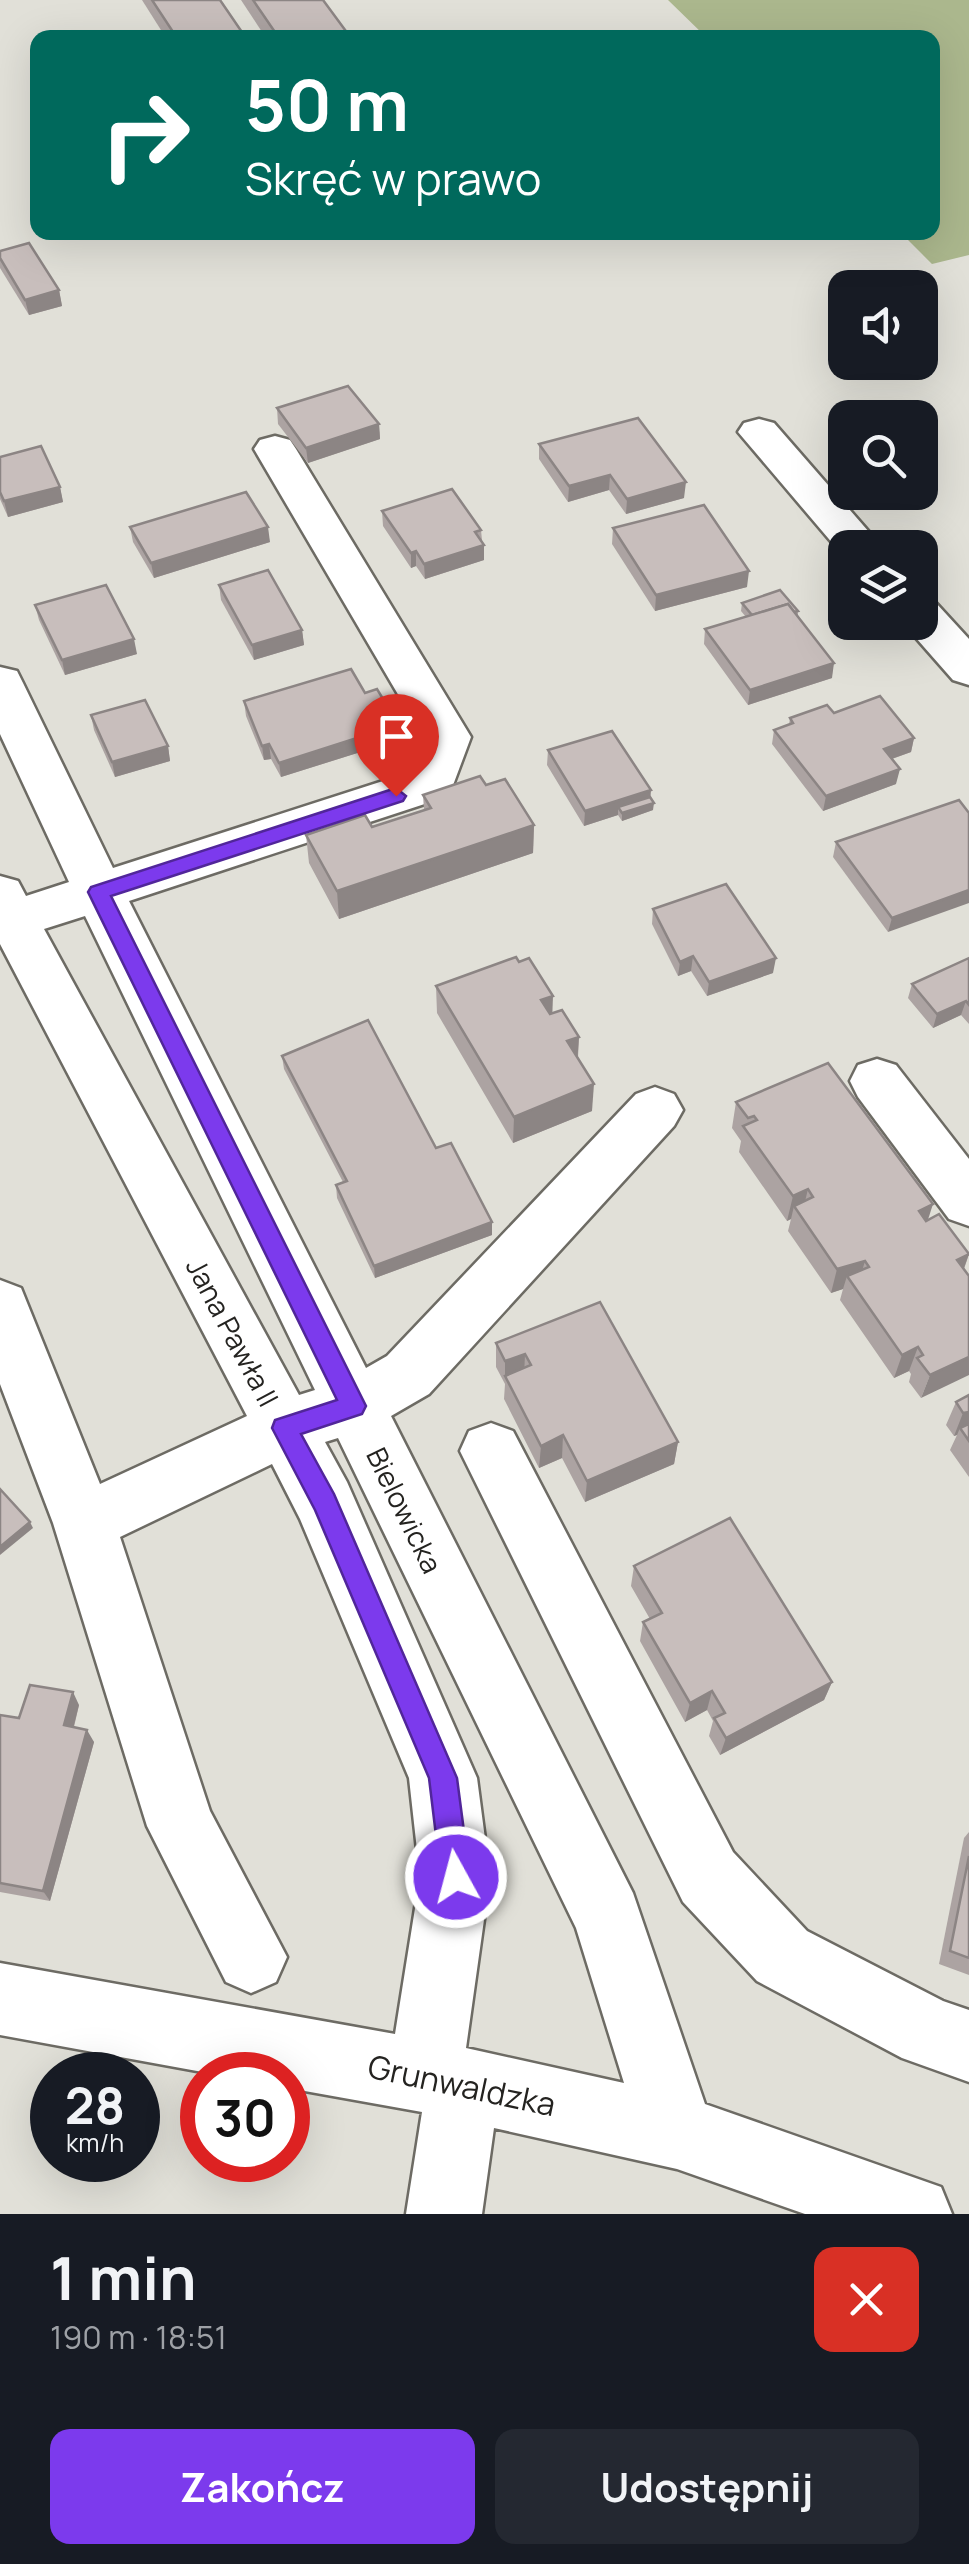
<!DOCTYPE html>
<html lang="pl">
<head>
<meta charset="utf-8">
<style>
	body { margin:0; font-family:Manrope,sans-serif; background:#242831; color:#f1f3f6; height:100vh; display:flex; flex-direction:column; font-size:38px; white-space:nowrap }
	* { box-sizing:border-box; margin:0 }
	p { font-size:32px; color:#9ea1a6 }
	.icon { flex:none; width:55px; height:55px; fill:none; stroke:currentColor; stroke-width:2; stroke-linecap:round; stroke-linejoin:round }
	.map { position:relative; height:2214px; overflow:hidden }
	.panel { display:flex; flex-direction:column; background:#171b24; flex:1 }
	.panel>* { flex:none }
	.guide { position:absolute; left:30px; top:30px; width:910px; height:210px; border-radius:20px; box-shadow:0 10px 40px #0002; background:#00695c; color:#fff; overflow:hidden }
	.buttons { position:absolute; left:828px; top:270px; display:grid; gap:20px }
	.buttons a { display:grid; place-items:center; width:110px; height:110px; border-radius:20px; background:#171b24; box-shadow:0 10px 40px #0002; font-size:50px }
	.speed { position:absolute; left:30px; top:2052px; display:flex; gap:20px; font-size:50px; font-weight:700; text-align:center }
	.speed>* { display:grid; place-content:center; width:130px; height:130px; border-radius:50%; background:#171b24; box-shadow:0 10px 40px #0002; line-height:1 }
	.speed small { font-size:25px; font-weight:400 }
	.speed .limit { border:15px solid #d22; background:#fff; color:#111 }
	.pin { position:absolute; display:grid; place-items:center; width:85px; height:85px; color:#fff; margin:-102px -42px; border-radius:50% 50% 50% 0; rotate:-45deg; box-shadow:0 0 10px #0007 }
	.pin .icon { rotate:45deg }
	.me { position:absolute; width:110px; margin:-55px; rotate:353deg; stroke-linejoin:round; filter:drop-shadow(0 0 8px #0008) }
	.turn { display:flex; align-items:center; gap:35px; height:210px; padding:0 50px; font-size:45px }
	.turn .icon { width:130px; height:130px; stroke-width:2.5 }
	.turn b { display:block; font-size:70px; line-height:85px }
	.round { display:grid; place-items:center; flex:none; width:105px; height:105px; border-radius:20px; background:#242831 }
	.overview { display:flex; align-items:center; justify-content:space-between; height:170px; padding:0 50px }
	h1 { font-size:60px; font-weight:700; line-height:75px }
	.primary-button { display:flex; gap:20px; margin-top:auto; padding:20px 50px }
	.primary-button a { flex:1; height:115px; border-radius:20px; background:#7c3aed; color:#fff; font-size:40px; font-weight:700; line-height:115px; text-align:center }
	.primary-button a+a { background:#242831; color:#f1f3f6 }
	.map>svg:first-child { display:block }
</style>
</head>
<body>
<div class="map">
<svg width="969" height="2214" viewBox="0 0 969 2214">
	<rect width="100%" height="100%" fill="#e1e0d8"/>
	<polygon fill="#abb78d" points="668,0 969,0 969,255 932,264 901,233 932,232 932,38 706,37"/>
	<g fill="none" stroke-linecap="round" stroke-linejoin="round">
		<defs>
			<g id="minor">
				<polygon points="759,419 774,423 883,548 845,548 845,558 738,432 744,423"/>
				<path d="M275 436 290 440 296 449 471 737 449 796 129 901 366 1368 387 1356 636 1094 655 1087 674 1094 683 1110 674 1126 429 1394 391 1416 633 1893 705 2104 941 2187 952 2214H805L677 2169 494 2128 482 2214H406L422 2112 288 2088V2075H219L0 2035V1963L395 2034 420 1877 409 1778 300 1519 272 1464 120 1537 210 1811 287 1957 276 1982 251 1993 226 1982 147 1826 53 1523 0 1384V1280L21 1288 100 1484 247 1416 0 944V876L18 881 26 896 69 882 0 734V667L17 671 23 683 113 868 411 772 423 737 254 449 260 440ZM85 916 315 1390 299 1395 44 929ZM338 1438 576 1928 624 2083 466 2048 490 1877 477 1778 347 1482 325 1442Z"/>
				<polygon points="920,599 936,603 969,639 969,685 953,680 902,622 920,622"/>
				<polygon points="877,1059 896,1065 969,1159 969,1226 949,1219 858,1097 850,1081 858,1065"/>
				<polygon points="491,1423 513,1431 733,1852 807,1931 943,2001 969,2010 969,2082 902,2058 757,1981 683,1902 460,1451 469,1431"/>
			</g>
		</defs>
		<use href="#minor" stroke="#6d6b64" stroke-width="5"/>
		<use href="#minor" fill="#fff" fill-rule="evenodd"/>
	</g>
	<g fill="#aca3a2">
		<polygon points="142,0 220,0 246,38 166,38"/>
		<polygon points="241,0 323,0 351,38 266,38"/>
		<polygon points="0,251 59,290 62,306 29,315 0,268"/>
		<polygon points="277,408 379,424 380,439 308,463 278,424"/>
		<polygon points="539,444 684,498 626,514 609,490 568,502 539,459"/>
		<polygon points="0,457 60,487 63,502 8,517 0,499"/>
		<polygon points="382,511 481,530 484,560 425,579 416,566 411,568 383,526"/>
		<polygon points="130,527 270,542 154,578 133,542"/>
		<polygon points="613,528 747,587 655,611 612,544"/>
		<polygon points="219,585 302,630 304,645 254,660 221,600"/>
		<polygon points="742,603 798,611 798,616 832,678 748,705 704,644 705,629 746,617 741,611"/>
		<polygon points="35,605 137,654 65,675 39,620"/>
		<polygon points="365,693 391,712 392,727 385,729 386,744 281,777 271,759 264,760 246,716 244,701"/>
		<polygon points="834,713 914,738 911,752 892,759 896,784 823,811 772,744 774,730 789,725 790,718"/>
		<polygon points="91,715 168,746 170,761 115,777 94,730"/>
		<polygon points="548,750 650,797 653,810 622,821 618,815 584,826 547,765"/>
		<polygon points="486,785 534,825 533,853 339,919 309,863 306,835 372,827 424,810 423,795"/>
		<polygon points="969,813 888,932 833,857 836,842"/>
		<polygon points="653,909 773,973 707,996 691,971 678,976 652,924"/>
		<polygon points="969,958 969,1024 961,1015 933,1028 908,998 912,984"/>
		<polygon points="436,986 552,1013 579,1037 578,1058 592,1111 513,1143 437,1013"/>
		<polygon points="282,1056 436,1148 492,1235 375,1278 337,1198 336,1185 343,1182 284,1069"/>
		<polygon points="736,1102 928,1220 969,1254 964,1269 969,1276 921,1398 909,1382 911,1374 909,1371 894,1378 840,1300 843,1289 831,1293 788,1231 791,1219 787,1221 739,1152 741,1141 732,1128"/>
		<polygon points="600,1302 678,1442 674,1464 585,1502 562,1458 539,1468 504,1399 505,1384 496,1367 496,1343"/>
		<polygon points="969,1395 969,1477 950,1450 957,1435 954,1436 946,1425 956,1402"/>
		<polygon points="634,1566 832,1682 824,1700 720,1755 709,1736 713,1721 707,1710 685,1722 640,1641 643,1622 650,1619 631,1586"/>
		<polygon points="79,1705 74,1727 94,1742 50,1901 0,1892 0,1715 19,1718"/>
		<polygon points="969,1832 969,1975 939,1964 964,1838"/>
	</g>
	<g fill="#8c8584">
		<polygon points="59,290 62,306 29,315 25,300"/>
		<polygon points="379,424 380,439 308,463 306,448"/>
		<polygon points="610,475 609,490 568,502 569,486"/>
		<polygon points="686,482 684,498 626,514 627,499"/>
		<polygon points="60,487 63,502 8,517 4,501"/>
		<polygon points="268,527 270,542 154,578 151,563"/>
		<polygon points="484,545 484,560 425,579 424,564"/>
		<polygon points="416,551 416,566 411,568 411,553"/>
		<polygon points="749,571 747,587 655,611 656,595"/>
		<polygon points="302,630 304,645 254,660 252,645"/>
		<polygon points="134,639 137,654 65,675 62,660"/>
		<polygon points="834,663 832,678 748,705 750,690"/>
		<polygon points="391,712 392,727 385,729 386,744 281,777 279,763 377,716"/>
		<polygon points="914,738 911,752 880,763 884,749"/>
		<polygon points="269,744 271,759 264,760 262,746"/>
		<polygon points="168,746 170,761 115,777 112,762"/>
		<polygon points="900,769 896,784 823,811 826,796"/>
		<polygon points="651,790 650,804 654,803 653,810 622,821 622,814 618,807 618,815 584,826 585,811"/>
		<polygon points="534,825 533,853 339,919 337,891"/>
		<polygon points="969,890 969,903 888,932 892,918"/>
		<polygon points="693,956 691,971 678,976 680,962"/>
		<polygon points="776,958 773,973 707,996 709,982"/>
		<polygon points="553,996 552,1023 541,1000"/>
		<polygon points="966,1001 961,1015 933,1028 937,1014"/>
		<polygon points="579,1037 577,1064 567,1041"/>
		<polygon points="594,1084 592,1111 513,1143 514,1117"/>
		<polygon points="808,1189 802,1214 794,1206 791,1219 787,1221 793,1196"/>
		<polygon points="933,1204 925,1229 919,1211"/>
		<polygon points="492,1222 492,1235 375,1278 374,1266"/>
		<polygon points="969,1254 960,1279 957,1260"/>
		<polygon points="865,1261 858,1285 847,1276 843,1289 831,1293 837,1269"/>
		<polygon points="918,1347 909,1371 894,1378 902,1355"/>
		<polygon points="525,1354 524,1377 505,1376 505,1361"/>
		<polygon points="969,1357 969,1375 921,1398 930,1375"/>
		<polygon points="969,1412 969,1426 960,1428 957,1435 954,1436 963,1413"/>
		<polygon points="563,1435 562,1458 539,1468 541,1446"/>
		<polygon points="678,1442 674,1464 585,1502 587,1481"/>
		<polygon points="30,1522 33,1528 0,1555 0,1547"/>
		<polygon points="832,1682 824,1700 720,1755 726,1738"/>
		<polygon points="712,1691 707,1710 685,1722 690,1703"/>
		<polygon points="73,1692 79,1705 71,1737 64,1725"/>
		<polygon points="87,1730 94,1742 50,1901 43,1891"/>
	</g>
	<g fill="#c8bebc" stroke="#8c8584" stroke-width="2.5">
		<polygon points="152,0 220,0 246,38 177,38"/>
		<polygon points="253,0 323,0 351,38 279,38"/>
		<polygon points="29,243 59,290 25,300 0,258 0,251"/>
		<polygon points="348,386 379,424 306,448 277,408"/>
		<polygon points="638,418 686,482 627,499 610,475 569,486 539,444"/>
		<polygon points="41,446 60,487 4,501 0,492 0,457"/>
		<polygon points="452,489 481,530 475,532 484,545 424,564 416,551 411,553 382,511"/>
		<polygon points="246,492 268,527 151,563 130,527"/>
		<polygon points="704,505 749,571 656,595 613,528"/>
		<polygon points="268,570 302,630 252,645 219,585"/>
		<polygon points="106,585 134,639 62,660 35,605"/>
		<polygon points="780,590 798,611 794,612 788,604 752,615 742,603"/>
		<polygon points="788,604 834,663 750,690 705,629"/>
		<polygon points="351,669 365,693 377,689 391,712 377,716 385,729 279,763 269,744 262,746 244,701"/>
		<polygon points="880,696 914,738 884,749 900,769 826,796 774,730 793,723 790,718 827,705 834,713"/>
		<polygon points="145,700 168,746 112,762 91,715"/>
		<polygon points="612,731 651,790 585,811 548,750"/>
		<polygon points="480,776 486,785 505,779 534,825 337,891 306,835 365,815 372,827 431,808 423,795"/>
		<polygon points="650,797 654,803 622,813 618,807"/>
		<polygon points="959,800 969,813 969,890 892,918 836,842"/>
		<polygon points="726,884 776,958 709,982 693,956 680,962 653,909"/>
		<polygon points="516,957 519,962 529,958 553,996 541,1000 550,1014 562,1010 579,1037 567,1041 594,1084 514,1117 436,986"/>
		<polygon points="969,958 969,1005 966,1001 937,1014 912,984"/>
		<polygon points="368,1020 436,1148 451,1143 492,1222 374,1266 336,1185 347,1181 282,1056"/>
		<polygon points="828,1063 933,1204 919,1211 926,1221 939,1214 969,1254 957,1260 969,1276 969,1357 930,1375 917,1358 923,1355 918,1347 902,1355 847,1276 869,1267 865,1261 837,1269 794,1206 813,1197 808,1189 793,1196 743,1126 757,1120 754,1116 748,1118 736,1102"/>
		<polygon points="600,1302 678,1442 587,1481 563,1435 541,1446 505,1376 531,1365 525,1354 505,1361 496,1343"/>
		<polygon points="969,1395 969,1412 963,1413 956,1402"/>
		<polygon points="969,1424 969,1441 960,1428"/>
		<polygon points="0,1489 30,1522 0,1547"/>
		<polygon points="730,1518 832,1682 726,1738 714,1718 725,1713 712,1691 690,1703 643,1622 662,1613 634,1566"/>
		<polygon points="30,1685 73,1692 64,1725 87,1730 43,1891 0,1883 0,1715 19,1718"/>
		<polygon points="969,1856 969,1958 950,1951"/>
	</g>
	<polygon fill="#7c3aed" stroke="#51269a" stroke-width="2.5" points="396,788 406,796 403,801 111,896 366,1406 362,1414 301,1434 334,1494 457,1778 470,1877 466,1887 456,1891 445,1887 441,1877 429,1778 315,1510 272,1428 275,1420 337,1400 88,892 91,887"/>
	<g text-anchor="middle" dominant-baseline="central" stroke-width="9" stroke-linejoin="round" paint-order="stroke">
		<g font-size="28" fill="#242320" stroke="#fff">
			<text transform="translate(233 1332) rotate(62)">Jana Pawła II</text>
			<text transform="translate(405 1510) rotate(64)">Bielowicka</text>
		</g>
		<g font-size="32" fill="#242320" stroke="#fff">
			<text transform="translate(462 2085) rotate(12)">Grunwaldzka</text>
		</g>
	</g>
</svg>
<div class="buttons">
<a><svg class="icon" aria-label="sound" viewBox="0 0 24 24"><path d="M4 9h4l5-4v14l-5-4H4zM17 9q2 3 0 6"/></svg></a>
<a><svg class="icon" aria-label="search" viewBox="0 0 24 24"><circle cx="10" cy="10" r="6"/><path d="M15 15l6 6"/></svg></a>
<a><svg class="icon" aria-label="layers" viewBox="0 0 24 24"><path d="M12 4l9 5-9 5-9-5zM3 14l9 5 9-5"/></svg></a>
</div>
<div class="speed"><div>28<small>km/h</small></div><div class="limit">30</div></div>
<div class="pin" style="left:396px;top:796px;background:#d93025"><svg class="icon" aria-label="arrive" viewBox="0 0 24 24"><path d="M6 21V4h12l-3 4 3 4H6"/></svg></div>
<svg class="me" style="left:456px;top:1877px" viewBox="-20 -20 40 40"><circle r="17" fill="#7c3aed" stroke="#fff" stroke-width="3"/><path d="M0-11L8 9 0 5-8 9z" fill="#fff"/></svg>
<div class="guide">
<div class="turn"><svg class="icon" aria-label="right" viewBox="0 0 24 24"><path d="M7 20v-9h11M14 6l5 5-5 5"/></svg><div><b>50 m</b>Skręć w prawo</div></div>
</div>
</div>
<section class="panel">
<div class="overview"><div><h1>1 min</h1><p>190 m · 18:51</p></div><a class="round" style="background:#d93025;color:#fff"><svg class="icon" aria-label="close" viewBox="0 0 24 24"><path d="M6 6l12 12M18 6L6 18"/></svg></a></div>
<div class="primary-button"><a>Zakończ</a><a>Udostępnij</a></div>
</section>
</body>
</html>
